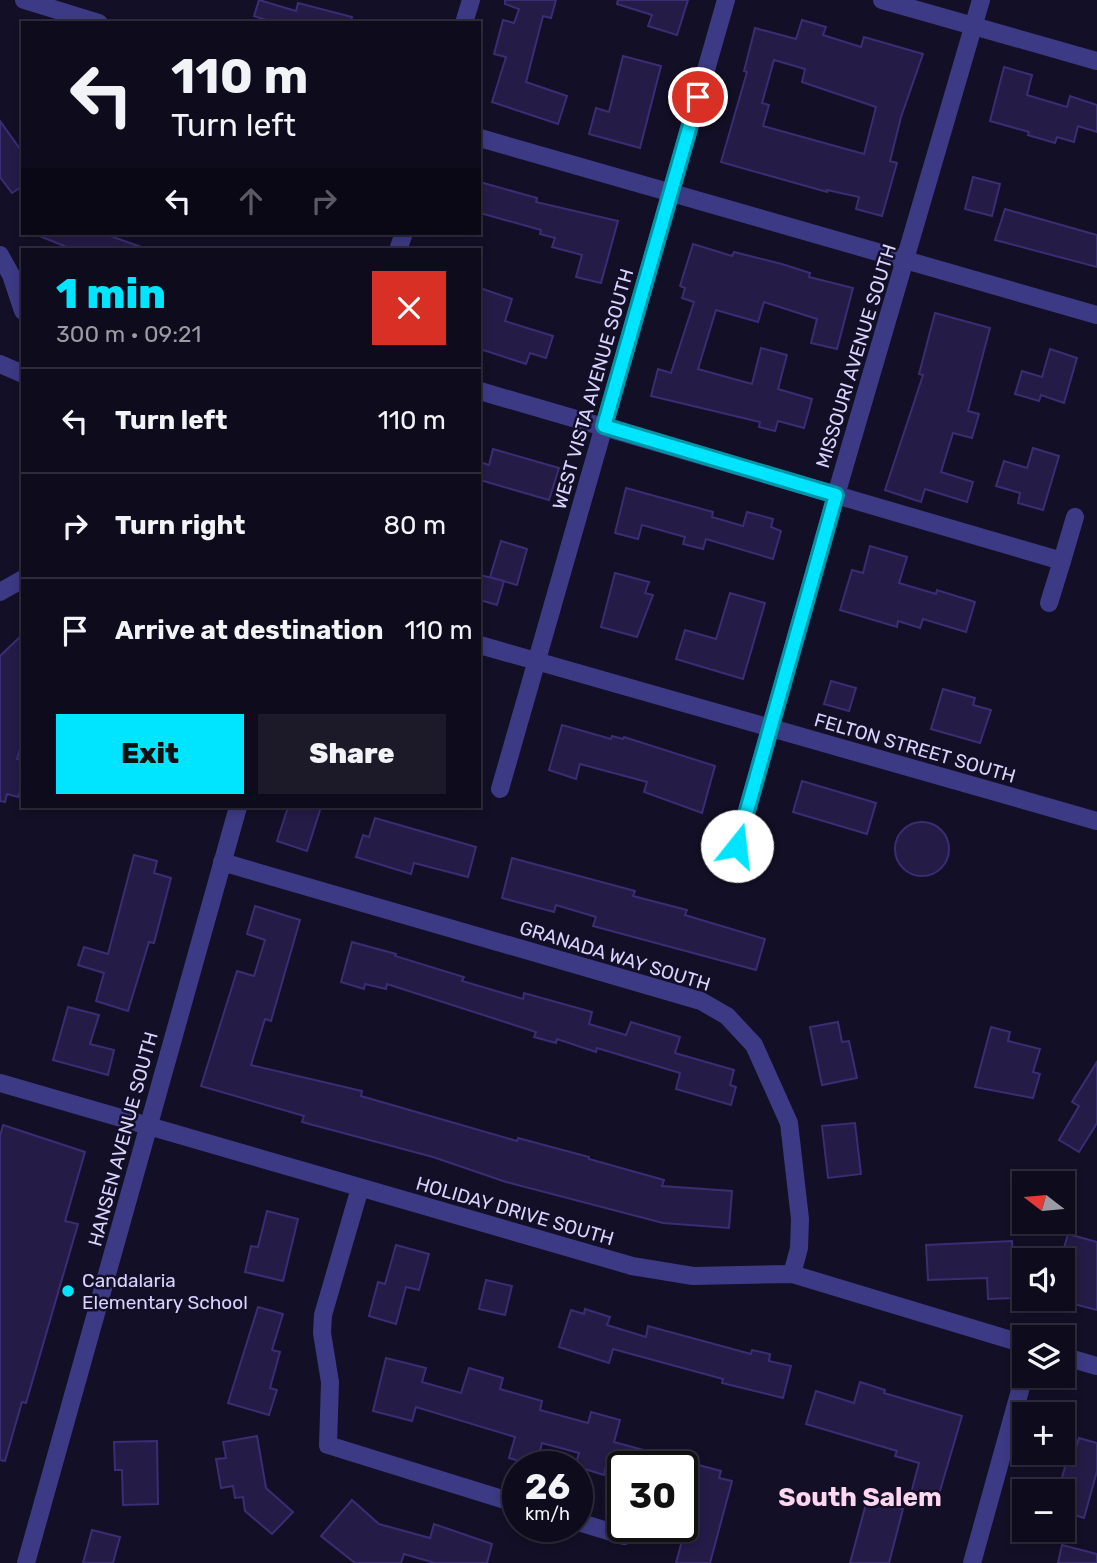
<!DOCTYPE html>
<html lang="en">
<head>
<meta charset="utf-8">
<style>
	body { margin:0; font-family:Rubik,sans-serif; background:#1c1929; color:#f1f3f6; height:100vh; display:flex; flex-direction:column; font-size:26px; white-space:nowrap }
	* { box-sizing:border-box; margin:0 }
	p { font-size:23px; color:#9b9ba3 }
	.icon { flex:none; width:38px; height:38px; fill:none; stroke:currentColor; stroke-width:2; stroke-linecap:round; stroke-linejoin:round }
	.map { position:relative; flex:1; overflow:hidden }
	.drawer { position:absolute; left:21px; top:248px; width:460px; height:560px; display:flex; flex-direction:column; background:#0e0b1c; border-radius:0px; box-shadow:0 4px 10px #0003,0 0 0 2px #2e2b3b }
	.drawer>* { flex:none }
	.guide { position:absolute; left:21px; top:21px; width:460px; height:214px; border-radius:0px; box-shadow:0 4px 10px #0003,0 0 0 2px #2e2b3b; background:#0e0b1c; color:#f1f3f6; overflow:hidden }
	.needle { width:46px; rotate:286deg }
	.fabs { position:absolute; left:1012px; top:1171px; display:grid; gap:14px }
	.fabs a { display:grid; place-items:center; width:63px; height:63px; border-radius:0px; background:#0e0b1c; box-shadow:0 4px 10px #0003,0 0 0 2px #2e2b3b; font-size:35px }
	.speed { position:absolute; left:502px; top:1451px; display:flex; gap:14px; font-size:35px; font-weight:700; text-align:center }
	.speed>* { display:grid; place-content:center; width:91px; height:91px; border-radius:50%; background:#0e0b1c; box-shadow:0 4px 10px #0003,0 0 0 2px #2e2b3b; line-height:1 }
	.speed small { font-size:18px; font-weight:400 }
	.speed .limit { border:4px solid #111; border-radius:10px; background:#fff; color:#111 }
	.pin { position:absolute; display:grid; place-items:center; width:60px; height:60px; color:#fff; margin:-30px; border:4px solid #fff; border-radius:50%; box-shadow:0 2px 7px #0007 }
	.me { position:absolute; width:77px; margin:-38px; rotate:16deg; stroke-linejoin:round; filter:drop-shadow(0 0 5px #0008) }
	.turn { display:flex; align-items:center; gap:24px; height:147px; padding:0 35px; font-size:32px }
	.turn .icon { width:91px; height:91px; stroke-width:2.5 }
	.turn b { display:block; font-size:49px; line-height:60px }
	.lanes { display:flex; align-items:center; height:66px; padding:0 35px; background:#0003; justify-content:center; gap:35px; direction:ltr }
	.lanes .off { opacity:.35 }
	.round { display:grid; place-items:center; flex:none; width:74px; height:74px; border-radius:0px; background:#1c1929 }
	.overview { display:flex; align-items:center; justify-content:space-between; height:119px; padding:0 35px }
	h1 { font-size:42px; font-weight:800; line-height:52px; color:#00e5ff }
	.action { display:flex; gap:14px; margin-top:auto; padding:14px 35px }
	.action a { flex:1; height:80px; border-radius:0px; background:#00e5ff; color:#111; font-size:28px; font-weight:800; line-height:80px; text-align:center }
	.action a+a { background:#1c1929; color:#f1f3f6 }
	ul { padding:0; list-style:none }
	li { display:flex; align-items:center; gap:21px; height:105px; padding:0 35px; border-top:2px solid #2e2b3b }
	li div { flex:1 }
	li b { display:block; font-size:26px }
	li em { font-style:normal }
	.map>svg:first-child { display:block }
</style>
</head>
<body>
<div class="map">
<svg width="1097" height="1563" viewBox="0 0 1097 1563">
	<rect width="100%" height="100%" fill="#130f26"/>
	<g fill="#241b47" stroke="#3b2d73" stroke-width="2" fill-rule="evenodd">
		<polygon points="259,0 296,11 298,3 352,17 351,23 275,23 254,16"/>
		<polygon points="505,0 556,0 551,18 543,16 526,82 567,96 558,124 492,102 506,57 494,54 503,20 514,23 519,9 505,4"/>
		<polygon points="618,0 688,0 677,35 648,26 652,15 617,4"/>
		<path d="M802 20 826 27 823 35 861 47 864 37 923 54 901 117 890 161 897 163 882 216 856 209 859 197 827 190V192L721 162 747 72 744 71 755 28 796 39ZM774 60 805 69 802 82 876 107 864 154 763 126 769 105 762 103Z"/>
		<polygon points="623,56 661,66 640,148 589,134 596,108 609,112"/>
		<polygon points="1004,67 1032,75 1027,95 1067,107 1070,96 1097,105 1097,132 1078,126 1074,142 1057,137 1055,143 1028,135 1029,132 990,121"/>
		<polygon points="0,121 23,153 23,186 12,193 0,177"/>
		<polygon points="973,177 1000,184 992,216 965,209"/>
		<polygon points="480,182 537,198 536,202 618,221 601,283 576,277 582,255 552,247 555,238 540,234 541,230 480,213"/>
		<polygon points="1005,209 1097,235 1097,267 995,240"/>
		<polygon points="32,233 102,233 144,248 74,250"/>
		<polygon points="693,244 732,256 734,252 782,264 810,273 809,277 853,288 837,349 811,343 817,319 764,302 758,322 716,310 698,369 752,384 761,348 787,355 778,389 812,399 804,428 778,421 775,431 759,427 760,422 651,396 658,369 671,373 694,302 682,298 685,288 680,286"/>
		<polygon points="480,288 512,299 505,321 553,336 546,358 530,353 526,364 480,349"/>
		<polygon points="935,313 990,328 968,411 979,414 972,438 953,433 941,472 973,482 967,502 925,489 921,502 885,490 923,375 919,374"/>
		<polygon points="1050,349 1077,358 1064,403 1041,395 1039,401 1015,394 1022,371 1042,377"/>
		<polygon points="1033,448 1059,456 1043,510 1018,503 1020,493 996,486 1004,461 1027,468"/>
		<polygon points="493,449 559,468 549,500 480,480 480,462 489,465"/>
		<polygon points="626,488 713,512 712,517 743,526 747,512 773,519 771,527 781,531 773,559 706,539 703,549 683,544 685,537 642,525 638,539 615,533"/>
		<polygon points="501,541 527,549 517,585 490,577"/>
		<polygon points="870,546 907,557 899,583 936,594 937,590 975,602 966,632 923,619 920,628 898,621 897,627 840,610 852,570 863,573"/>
		<polygon points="615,573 649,582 645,593 653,595 637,637 601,627"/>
		<polygon points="480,575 504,581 497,605 480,600"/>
		<polygon points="730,593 765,603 743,679 676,659 685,630 716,639"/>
		<polygon points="23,634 23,738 17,759 23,760 23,780 18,797 7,794 5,802 0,801 0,656"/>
		<polygon points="831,681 856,688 849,711 824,704"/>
		<polygon points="943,689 975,698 973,705 991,710 980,743 931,729"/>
		<polygon points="562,725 611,739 612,736 623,739 624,737 715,766 702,813 644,792 647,782 580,764 576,779 549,770"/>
		<polygon points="802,781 876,803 867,834 793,812"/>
		<polygon points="288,807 321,807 307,851 277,841"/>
		<polygon points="375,818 476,847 468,877 414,863 411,874 356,857 363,835 369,837"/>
		<circle cx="922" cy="849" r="27"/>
		<polygon points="134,855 157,861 154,873 171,878 154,943 149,942 128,1011 96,1001 104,973 78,965 84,947 108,954"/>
		<polygon points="512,858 635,891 633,896 687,910 685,915 765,939 756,970 593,926 596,917 556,905 554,912 502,898"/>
		<polygon points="255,906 300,920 271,1021 265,1019 251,1065 362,1091 361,1096 517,1141 518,1138 589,1157 589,1159 664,1180 662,1186 732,1191 729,1228 663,1223 506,1182 433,1157 302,1122 304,1116 201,1086 237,971 254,976 265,940 247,934"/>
		<polygon points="352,942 396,954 395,956 464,977 462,981 523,999 524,993 592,1012 589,1024 626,1035 631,1022 680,1037 675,1053 734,1070 730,1085 736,1087 731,1105 676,1089 680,1073 597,1048 596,1052 557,1039 556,1043 534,1037 536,1032 387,984 386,989 365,984 364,989 341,982"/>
		<polygon points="68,1007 99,1015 90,1044 114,1050 108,1075 53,1060"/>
		<polygon points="838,1022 842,1042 849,1041 857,1078 822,1085 810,1027"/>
		<polygon points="991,1027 1010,1032 1008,1041 1040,1049 1033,1072 1040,1074 1033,1098 975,1087"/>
		<polygon points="1097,1062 1097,1123 1079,1152 1059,1140 1079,1106 1072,1102"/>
		<polygon points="855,1123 861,1174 828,1178 822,1126"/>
		<polygon points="3,1125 85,1152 65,1221 78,1224 26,1403 22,1402 5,1461 0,1460 0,1136"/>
		<polygon points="267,1211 298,1219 283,1281 245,1272 251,1246 258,1247"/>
		<polygon points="1068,1234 1097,1242 1097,1310 1062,1301 1062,1255"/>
		<polygon points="1012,1241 1014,1298 988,1299 987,1278 928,1280 926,1245"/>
		<polygon points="396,1245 429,1254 419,1290 406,1287 396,1324 369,1316 378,1282 385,1284"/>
		<polygon points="486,1280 512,1286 505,1315 479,1309"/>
		<polygon points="258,1307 283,1314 272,1350 280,1352 270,1388 277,1390 269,1415 228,1403"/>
		<polygon points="585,1309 610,1317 607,1325 646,1337 648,1326 751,1354 752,1350 770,1354 769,1361 791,1366 783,1398 722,1383 723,1379 613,1349 609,1363 559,1347 571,1310 584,1314"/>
		<polygon points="386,1358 426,1368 422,1382 461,1393 469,1368 503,1378 500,1389 542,1401 540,1410 588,1423 591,1412 620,1420 614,1442 721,1471 719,1478 732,1481 710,1563 676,1563 694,1496 682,1493 682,1466 623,1466 623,1471 606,1466 604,1475 575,1466 579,1453 542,1443 536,1466 509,1458 515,1437 416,1407 412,1421 373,1411"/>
		<polygon points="860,1382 885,1390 884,1393 962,1416 937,1501 911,1493 919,1463 895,1456 897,1451 806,1424 816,1391 854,1403"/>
		<polygon points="257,1436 266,1488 293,1512 272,1534 245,1511 243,1497 235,1498 233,1486 221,1488 216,1459 226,1458 223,1442"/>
		<polygon points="1079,1438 1097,1443 1097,1471 1084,1518 1062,1511 1062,1491 1058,1491 1068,1457 1073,1458"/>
		<polygon points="157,1441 158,1504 123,1505 122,1470 115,1470 114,1442"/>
		<polygon points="352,1500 379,1524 430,1538 434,1524 492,1544 487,1563 435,1563 404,1554 401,1563 355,1563 321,1536"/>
		<polygon points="867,1500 903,1509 889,1563 850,1563"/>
		<polygon points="92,1530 120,1537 113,1563 83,1563"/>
		<polygon points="1062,1545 1097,1554 1097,1563 1058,1563"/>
	</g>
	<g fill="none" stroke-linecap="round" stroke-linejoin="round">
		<g stroke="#3d3a85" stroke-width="18">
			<polyline points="24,0 99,23"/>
			<polyline points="882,0 1097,61"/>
			<polyline points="480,138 1097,315"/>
			<polyline points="0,255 11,275 23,311"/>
			<polyline points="0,364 23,374"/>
			<polyline points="480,391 1062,561 1075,517"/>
			<polyline points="0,592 23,579"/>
			<polyline points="1049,603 1062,561"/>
			<polyline points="480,645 1097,821"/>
			<polyline points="500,789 726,0"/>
			<polyline points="737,846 836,495 981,0"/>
			<polyline points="222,862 701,1001 727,1016 754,1045 789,1123 800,1219 799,1248 792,1274"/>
			<polyline points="0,1083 632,1266 693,1276 792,1274 1024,1344"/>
			<polyline points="360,1188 323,1315 322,1333 330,1382 328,1445 518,1504"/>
			<polyline points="1062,1356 1097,1366"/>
			<polyline points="578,1522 624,1536"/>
			<polyline points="972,1563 1024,1376"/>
		</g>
		<g stroke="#3d3a85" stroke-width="18">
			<polyline points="464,23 471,0"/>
			<polyline points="398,250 404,233"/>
			<polyline points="26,1563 238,807"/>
		</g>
	</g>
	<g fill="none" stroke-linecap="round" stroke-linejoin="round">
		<defs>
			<polyline id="route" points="698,97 604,426 836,495 737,846"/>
		</defs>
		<use href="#route" stroke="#0095a6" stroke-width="18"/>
		<use href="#route" stroke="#00e5ff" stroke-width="12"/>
	</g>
	<circle fill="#00e5ff" stroke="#130f26" stroke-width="2.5" cx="68" cy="1291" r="7"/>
	<g text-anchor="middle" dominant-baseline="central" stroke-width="5" stroke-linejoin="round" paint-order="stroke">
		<g font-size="19" fill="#d9d4ff" stroke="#130f26">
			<text transform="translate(856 356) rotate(-73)">MISSOURI AVENUE SOUTH</text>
			<text transform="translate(593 389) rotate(-74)">WEST VISTA AVENUE SOUTH</text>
			<text transform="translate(915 748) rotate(16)">FELTON STREET SOUTH</text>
			<text transform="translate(615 956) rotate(17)">GRANADA WAY SOUTH</text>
			<text transform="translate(123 1139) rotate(-75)">HANSEN AVENUE SOUTH</text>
			<text transform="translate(515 1211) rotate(16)">HOLIDAY DRIVE SOUTH</text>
		</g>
		<g font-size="19" fill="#d9d4ff" stroke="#130f26" text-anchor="start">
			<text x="82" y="1280">Candalaria<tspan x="82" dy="22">Elementary School</tspan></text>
		</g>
		<g font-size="26" font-weight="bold" fill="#ffd6f0" stroke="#130f26">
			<text x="860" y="1497">South Salem</text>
		</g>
	</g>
</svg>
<div class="fabs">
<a><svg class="needle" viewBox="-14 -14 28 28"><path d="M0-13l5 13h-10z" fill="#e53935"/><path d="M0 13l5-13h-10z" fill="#9b9ba3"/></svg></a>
<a><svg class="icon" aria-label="sound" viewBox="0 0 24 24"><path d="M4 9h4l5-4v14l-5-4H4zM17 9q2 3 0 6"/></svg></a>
<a><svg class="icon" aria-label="layers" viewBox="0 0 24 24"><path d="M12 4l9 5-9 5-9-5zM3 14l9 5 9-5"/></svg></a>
<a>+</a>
<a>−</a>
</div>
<div class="speed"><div>26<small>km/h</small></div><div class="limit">30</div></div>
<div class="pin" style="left:698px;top:97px;background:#d93025"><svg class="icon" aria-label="arrive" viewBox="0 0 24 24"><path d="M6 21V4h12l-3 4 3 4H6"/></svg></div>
<svg class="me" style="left:737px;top:846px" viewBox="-20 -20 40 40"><circle r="19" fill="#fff"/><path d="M0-13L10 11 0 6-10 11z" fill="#00e5ff"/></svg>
<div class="guide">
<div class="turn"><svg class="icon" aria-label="left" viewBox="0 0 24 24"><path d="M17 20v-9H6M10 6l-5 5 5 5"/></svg><div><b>110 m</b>Turn left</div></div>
<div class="lanes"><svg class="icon" aria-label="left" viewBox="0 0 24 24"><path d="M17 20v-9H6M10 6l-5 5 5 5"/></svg><svg class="icon off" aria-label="ahead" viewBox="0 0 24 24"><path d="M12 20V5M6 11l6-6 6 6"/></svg><svg class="icon off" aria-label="right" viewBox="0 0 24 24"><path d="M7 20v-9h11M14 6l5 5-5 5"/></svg></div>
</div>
<section class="drawer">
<div class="overview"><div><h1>1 min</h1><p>300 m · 09:21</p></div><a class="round" style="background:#d93025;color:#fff"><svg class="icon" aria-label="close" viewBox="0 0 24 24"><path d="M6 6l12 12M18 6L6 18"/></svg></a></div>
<ul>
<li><svg class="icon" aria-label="left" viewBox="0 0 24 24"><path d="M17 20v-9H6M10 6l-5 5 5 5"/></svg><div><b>Turn left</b></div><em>110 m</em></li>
<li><svg class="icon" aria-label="right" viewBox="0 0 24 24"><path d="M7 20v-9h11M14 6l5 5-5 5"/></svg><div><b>Turn right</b></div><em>80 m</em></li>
<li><svg class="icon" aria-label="arrive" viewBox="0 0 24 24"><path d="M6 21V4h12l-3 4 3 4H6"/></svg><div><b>Arrive at destination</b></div><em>110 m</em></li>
</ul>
<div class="action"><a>Exit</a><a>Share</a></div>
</section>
</div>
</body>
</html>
